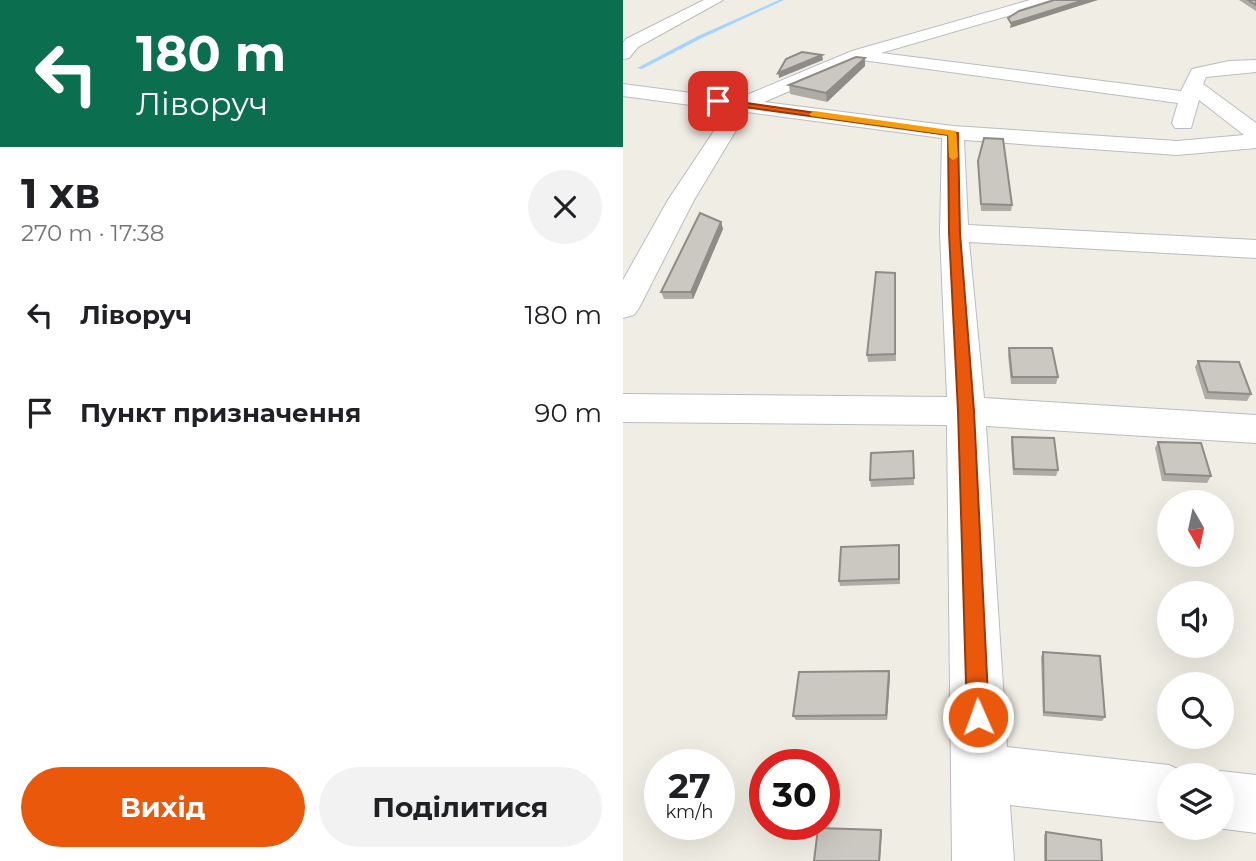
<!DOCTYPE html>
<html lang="uk">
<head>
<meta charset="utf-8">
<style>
	body { margin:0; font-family:Montserrat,sans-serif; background:#f2f2f2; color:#202124; height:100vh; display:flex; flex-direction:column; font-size:26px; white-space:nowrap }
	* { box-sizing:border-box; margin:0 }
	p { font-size:23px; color:#757577 }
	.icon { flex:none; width:38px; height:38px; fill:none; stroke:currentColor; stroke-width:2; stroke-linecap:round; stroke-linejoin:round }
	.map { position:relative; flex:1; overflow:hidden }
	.panel { display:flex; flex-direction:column; background:#fff; width:623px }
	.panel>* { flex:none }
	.hud { background:#0b6e4f; color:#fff; overflow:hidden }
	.needle { width:46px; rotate:171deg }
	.fabs { position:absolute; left:534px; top:490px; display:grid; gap:14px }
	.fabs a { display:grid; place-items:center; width:77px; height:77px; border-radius:50%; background:#fff; box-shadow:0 7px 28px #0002; font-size:35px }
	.speed { position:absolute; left:21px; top:749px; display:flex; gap:14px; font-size:35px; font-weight:700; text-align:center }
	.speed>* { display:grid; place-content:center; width:91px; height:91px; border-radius:50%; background:#fff; box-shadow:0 7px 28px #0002; line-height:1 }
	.speed small { font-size:18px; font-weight:400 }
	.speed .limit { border:10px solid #d22; background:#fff; color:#111 }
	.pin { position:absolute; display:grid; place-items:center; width:60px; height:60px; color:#fff; margin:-30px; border-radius:14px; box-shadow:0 4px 10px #0006 }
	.me { position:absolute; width:77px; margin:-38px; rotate:358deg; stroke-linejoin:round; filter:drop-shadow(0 0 5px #0008) }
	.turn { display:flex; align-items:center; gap:24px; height:147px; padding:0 21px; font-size:32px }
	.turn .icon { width:91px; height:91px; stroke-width:2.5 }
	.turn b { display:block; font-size:49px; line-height:60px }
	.round { display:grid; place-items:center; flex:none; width:74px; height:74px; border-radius:37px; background:#f2f2f2 }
	.overview { display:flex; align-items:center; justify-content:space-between; height:119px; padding:0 21px }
	h1 { font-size:42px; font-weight:700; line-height:52px }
	.cta { display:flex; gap:14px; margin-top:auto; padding:14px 21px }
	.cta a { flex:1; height:80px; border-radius:42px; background:#ea580c; color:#fff; font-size:28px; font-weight:700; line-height:80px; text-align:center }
	.cta a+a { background:#f2f2f2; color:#202124 }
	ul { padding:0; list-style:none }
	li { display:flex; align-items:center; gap:21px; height:98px; padding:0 21px }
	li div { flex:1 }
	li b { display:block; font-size:26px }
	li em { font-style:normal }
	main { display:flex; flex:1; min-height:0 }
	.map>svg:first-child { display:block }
</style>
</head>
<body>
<main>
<section class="panel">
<div class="hud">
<div class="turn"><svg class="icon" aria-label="left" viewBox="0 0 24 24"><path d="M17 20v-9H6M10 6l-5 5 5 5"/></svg><div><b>180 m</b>Ліворуч</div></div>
</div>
<div class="overview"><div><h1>1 хв</h1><p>270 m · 17:38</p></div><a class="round"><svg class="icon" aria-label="close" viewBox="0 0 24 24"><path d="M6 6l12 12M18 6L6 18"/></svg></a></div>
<ul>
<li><svg class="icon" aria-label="left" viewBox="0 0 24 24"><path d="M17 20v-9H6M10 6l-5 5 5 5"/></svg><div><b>Ліворуч</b></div><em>180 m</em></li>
<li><svg class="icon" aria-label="arrive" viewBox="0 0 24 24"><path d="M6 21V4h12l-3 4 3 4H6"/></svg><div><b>Пункт призначення</b></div><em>90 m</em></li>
</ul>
<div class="cta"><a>Вихід</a><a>Поділитися</a></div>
</section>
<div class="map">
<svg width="633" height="861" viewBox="0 0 633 861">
	<rect width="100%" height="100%" fill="#f0eee4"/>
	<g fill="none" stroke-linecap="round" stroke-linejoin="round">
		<polygon fill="#a4d4ff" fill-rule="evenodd" points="156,0 161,0 79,38 19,69 14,68 75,36"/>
		<defs>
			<g id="street">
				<polygon points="81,0 100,0 15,47 6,58 0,59 0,43 3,39"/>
				<path d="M407 0H431L429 3 258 53 558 91 569 69 606 61 633 60V72L583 77 580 84 633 123V148L554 155 341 140 345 225 633 240V258L346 242 361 398 633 415V443L363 426 384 747 546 765 567 775H546V823L387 805 391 861H329L324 425 0 422V394L324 397 317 233 319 138 124 112 71 200 16 308 11 315 0 318V280L45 200 105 110 0 96V84L114 99 229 51ZM239 60 555 103 549 123 552 128H568L576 100 621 135 554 141 330 126 141 102Z"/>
				<polygon points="598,771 633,775 633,833 594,828 598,828 598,775 587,775"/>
			</g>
		</defs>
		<use href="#street" stroke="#b9bcc1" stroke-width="2"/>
		<use href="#street" fill="#fff" fill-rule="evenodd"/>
	</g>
	<g fill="#afaca6">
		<polygon points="616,0 633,0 633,11"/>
		<polygon points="242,66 204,102 167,94 166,85"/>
		<polygon points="355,161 389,205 388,211 358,211"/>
		<polygon points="98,222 100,229 70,299 41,299 38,292"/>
		<polygon points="272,273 273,361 245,362 244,355"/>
		<polygon points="386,348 435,377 433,384 388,384 385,355"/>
		<polygon points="575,361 628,394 624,401 582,399 572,367"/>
		<polygon points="389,437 435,470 433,476 390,475 388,443"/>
		<polygon points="535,442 588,476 584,483 539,481 532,448"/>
		<polygon points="290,451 291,485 248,487 247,480"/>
		<polygon points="276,551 277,584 217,586 216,581"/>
		<polygon points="420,652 482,717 479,721 420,716 418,657"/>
		<polygon points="266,671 267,676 264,720 173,720 170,716"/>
		<polygon points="423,832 479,861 421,861 421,835"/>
	</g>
	<g fill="#8e8c87">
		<polygon points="461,0 475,0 387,28 388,23"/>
		<polygon points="199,55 200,60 156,78 155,73"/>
		<polygon points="242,58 242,66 204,102 203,93"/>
		<polygon points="98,222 100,229 70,299 68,292"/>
		<polygon points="266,671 267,676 264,720 263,715"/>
		<polygon points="258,830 259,832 257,861 256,861"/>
	</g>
	<g fill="#cbc8c1" stroke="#8e8c87" stroke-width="2">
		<polygon points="431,0 461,0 388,23 385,18 396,11"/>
		<polygon points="625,0 633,0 633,5"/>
		<polygon points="179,52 199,55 155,73 163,59"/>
		<polygon points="233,57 242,58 203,93 166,85"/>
		<polygon points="361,138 380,139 389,205 358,204 355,161"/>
		<polygon points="77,213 98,222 68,292 38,292"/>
		<polygon points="253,272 272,273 272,354 244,355"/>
		<polygon points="386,348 429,348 435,377 389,377"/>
		<polygon points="575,361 616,362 628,394 585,392"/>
		<polygon points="389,437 431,438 435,470 391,469"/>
		<polygon points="535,442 578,443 588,476 542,474"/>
		<polygon points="290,451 291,478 247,480 248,453"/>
		<polygon points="276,545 276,579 216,581 218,547"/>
		<polygon points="420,652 477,656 482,717 421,712"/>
		<polygon points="266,671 263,715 170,716 176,672"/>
		<polygon points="195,828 258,830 256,861 191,861"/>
		<polygon points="423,832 478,840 479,861 423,861"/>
	</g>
	<polygon fill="#ea580c" stroke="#983908" stroke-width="2" points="95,99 335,133 337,233 351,411 366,717 363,725 355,728 347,725 344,717 335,411 326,233 325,135 92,103"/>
	<polygon fill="#f59e0b" points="191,111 333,131 335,157 330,160 326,157 325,135 188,116 186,114"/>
</svg>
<div class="fabs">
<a><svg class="needle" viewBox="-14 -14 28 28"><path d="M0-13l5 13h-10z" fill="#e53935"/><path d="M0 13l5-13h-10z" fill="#757577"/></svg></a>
<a><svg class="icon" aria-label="sound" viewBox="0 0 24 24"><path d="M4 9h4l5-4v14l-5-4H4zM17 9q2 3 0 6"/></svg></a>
<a><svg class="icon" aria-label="search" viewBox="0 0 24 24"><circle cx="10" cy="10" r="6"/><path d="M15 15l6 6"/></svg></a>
<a><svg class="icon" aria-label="layers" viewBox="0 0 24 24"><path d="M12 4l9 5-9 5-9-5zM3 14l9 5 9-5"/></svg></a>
</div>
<div class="speed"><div>27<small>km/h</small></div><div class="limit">30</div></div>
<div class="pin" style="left:95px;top:101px;background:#d93025"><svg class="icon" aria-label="arrive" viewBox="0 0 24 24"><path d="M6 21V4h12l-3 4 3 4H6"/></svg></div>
<svg class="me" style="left:355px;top:717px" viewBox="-20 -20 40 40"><circle r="17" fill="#ea580c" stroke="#fff" stroke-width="3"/><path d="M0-11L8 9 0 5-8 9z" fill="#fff"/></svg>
</div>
</main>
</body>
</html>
